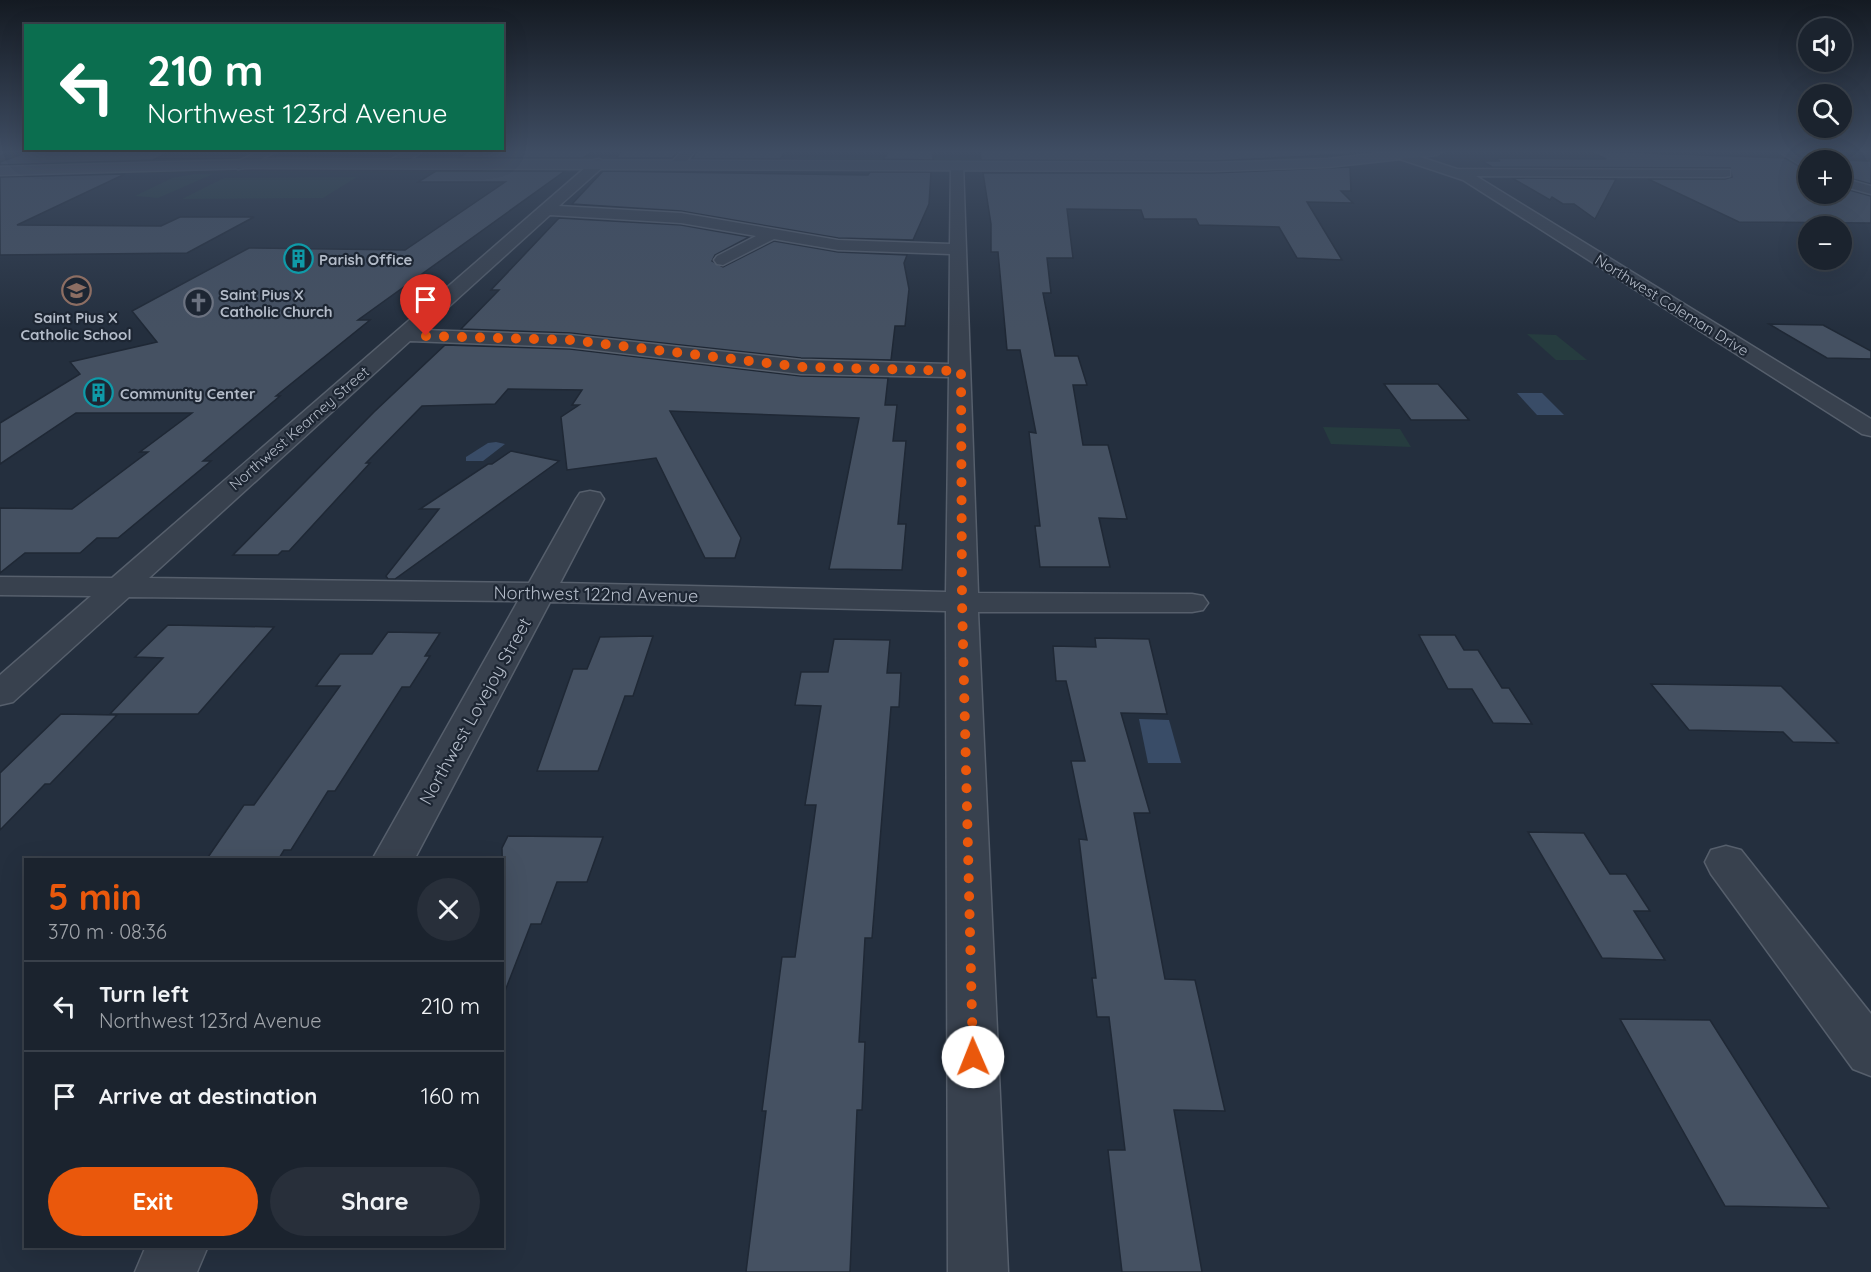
<!DOCTYPE html>
<html lang="en">
<head>
<meta charset="utf-8">
<style>
	body { margin:0; font-family:Quicksand,sans-serif; background:#282f3a; color:#f1f3f6; height:100vh; display:flex; flex-direction:column; font-size:22px; white-space:nowrap }
	* { box-sizing:border-box; margin:0 }
	p { font-size:20px; color:#a0a4aa }
	.icon { flex:none; width:33px; height:33px; fill:none; stroke:currentColor; stroke-width:2; stroke-linecap:round; stroke-linejoin:round }
	.map { position:relative; flex:1; overflow:hidden }
	.panel { position:absolute; left:24px; top:858px; width:480px; height:390px; display:flex; flex-direction:column; background:#1b232e; border-radius:0px; box-shadow:0 6px 24px #0002,0 0 0 2px #39404a }
	.panel>* { flex:none }
	.banner { position:absolute; left:24px; top:24px; width:480px; height:126px; border-radius:0px; box-shadow:0 6px 24px #0002,0 0 0 2px #39404a; background:#0b6e4f; color:#fff; overflow:hidden }
	.tools { position:absolute; left:1798px; top:18px; display:grid; gap:12px }
	.tools a { display:grid; place-items:center; width:54px; height:54px; border-radius:50%; background:#1b232e; box-shadow:0 6px 24px #0002,0 0 0 2px #39404a; font-size:30px }
	.pin { position:absolute; display:grid; place-items:center; width:51px; height:51px; color:#fff; margin:-62px -26px; border-radius:50% 50% 50% 0; rotate:-45deg; box-shadow:0 0 6px #0007 }
	.pin .icon { rotate:45deg }
	.me { position:absolute; width:66px; margin:-33px; rotate:359deg; stroke-linejoin:round; filter:drop-shadow(0 0 4px #0008) }
	.turn { display:flex; align-items:center; gap:21px; height:126px; padding:0 24px; font-size:27px }
	.turn .icon { width:78px; height:78px; stroke-width:2.5 }
	.turn b { display:block; font-size:42px; line-height:51px }
	.round { display:grid; place-items:center; flex:none; width:63px; height:63px; border-radius:32px; background:#282f3a }
	.headline { display:flex; align-items:center; justify-content:space-between; height:102px; padding:0 24px }
	h1 { font-size:36px; font-weight:700; line-height:45px; color:#ea580c }
	.primary-button { display:flex; gap:12px; margin-top:auto; padding:12px 24px }
	.primary-button a { flex:1; height:69px; border-radius:36px; background:#ea580c; color:#fff; font-size:24px; font-weight:700; line-height:69px; text-align:center }
	.primary-button a+a { background:#282f3a; color:#f1f3f6 }
	ul { padding:0; list-style:none }
	li { display:flex; align-items:center; gap:18px; height:90px; padding:0 24px; border-top:2px solid #39404a }
	li div { flex:1 }
	li b { display:block; font-size:22px }
	li em { font-style:normal }
	.map>svg:first-child { display:block }
</style>
</head>
<body>
<div class="map">
<svg width="1871" height="1272" viewBox="0 0 1871 1272">
	<rect width="100%" height="100%" fill="#242f3e"/>
	<g fill="#263c3f">
		<polygon points="1380,151 1297,159 1203,162 797,159 798,157 1173,160"/>
		<polygon points="195,174 213,174 158,198 135,196 172,178"/>
		<polygon points="357,177 323,198 182,199 224,178"/>
		<polygon points="1527,334 1556,335 1587,360 1556,360"/>
		<polygon points="1323,427 1400,429 1411,447 1331,444"/>
	</g>
	<g fill="#394c67">
		<polygon points="1517,393 1542,393 1564,415 1537,415"/>
		<polygon points="496,442 505,444 483,461 466,461 466,457 488,443"/>
		<polygon points="1139,719 1169,720 1181,763 1148,763"/>
	</g>
	<g fill="none" stroke-linecap="round" stroke-linejoin="round">
		<polygon fill="#394c67" fill-rule="evenodd" points="4,151 11,151 0,155 0,153"/>
	</g>
	<g fill="#455162" stroke="#1f2835" stroke-width="1.5">
		<polygon points="31,151 172,151 153,160 0,165 0,162"/>
		<polygon points="469,151 593,151 583,158 458,158"/>
		<polygon points="622,151 679,151 672,158 616,158"/>
		<polygon points="697,151 786,151 780,159 692,159"/>
		<polygon points="890,151 933,151 933,160 883,159"/>
		<polygon points="980,151 1350,151 1350,154 1212,161 981,160"/>
		<polygon points="1590,151 1785,158 1809,172 1809,194 1842,194 1842,188 1871,196 1871,223 1739,222 1648,179 1725,179 1732,177 1730,168 1492,167 1482,161 1500,161 1494,158 1606,159"/>
		<polygon points="1810,159 1871,161 1871,184 1842,176 1842,160"/>
		<polygon points="1350,167 1351,191 1341,191 1353,203 1307,202 1342,260 1297,258 1279,227 1199,225 1196,219 1144,219 1141,210 1067,209 1073,258 1047,258 1051,293 1043,293 1055,356 1078,356 1087,385 1073,385 1083,445 1108,445 1127,519 1099,518 1110,567 1040,567 1035,526 1040,526 1029,432 1036,433 1020,350 1007,350 998,252 991,252 991,224 983,173 1212,173"/>
		<polygon points="436,171 565,171 358,320 370,320 276,396 280,396 203,461 211,461 118,538 97,538 80,553 25,553 0,573 0,508 72,509 148,452 140,452 192,413 76,413 0,464 0,423 80,374 70,362 157,342 132,311 249,248 405,250 505,182 418,182"/>
		<polygon points="603,171 868,175 870,172 931,172 929,204 913,240 838,238 681,211 572,204"/>
		<polygon points="125,174 17,225 161,226 180,217 254,217 187,253 0,255 0,177"/>
		<polygon points="1512,178 1616,179 1595,219 1574,204 1563,204 1552,197 1550,200"/>
		<polygon points="559,218 681,225 749,237 715,255 712,261 723,267 774,241 838,252 907,255 904,263 909,289 905,326 895,326 891,360 801,358 570,333 461,329 499,290 491,290"/>
		<polygon points="1769,324 1823,325 1871,351 1871,359 1827,358"/>
		<polygon points="445,345 570,349 801,376 888,378 885,405 897,405 893,441 906,441 898,524 906,524 902,570 829,569 859,418 670,411 741,538 735,558 705,558 656,458 567,470 561,417 579,405 572,405 582,390 508,389 495,404 422,406 366,463 370,463 289,551 282,551 278,555 233,555 374,412"/>
		<polygon points="1384,384 1438,384 1469,420 1411,420"/>
		<polygon points="511,451 559,461 395,579 388,579 386,576 439,509 420,509 488,464 492,464"/>
		<polygon points="168,625 274,627 198,714 110,714 163,658 135,657"/>
		<polygon points="388,632 440,633 425,656 430,656 410,687 402,687 335,791 328,791 291,850 284,850 278,860 206,860 244,805 254,805 340,686 316,686 340,654 372,654"/>
		<polygon points="1419,635 1455,635 1464,650 1478,650 1502,688 1509,688 1532,724 1493,723 1472,689 1448,689"/>
		<polygon points="653,636 633,696 625,696 598,771 537,771 573,669 587,669 600,637"/>
		<polygon points="1095,638 1149,639 1167,714 1121,713 1150,813 1134,813 1165,979 1195,980 1225,1111 1174,1110 1202,1272 1122,1272 1108,1150 1125,1150 1109,1017 1097,1017 1092,978 1096,978 1079,839 1087,840 1071,761 1085,761 1066,681 1056,681 1053,646 1096,647"/>
		<polygon points="834,639 890,640 887,673 901,673 899,707 891,707 872,938 865,938 859,1042 865,1042 862,1110 857,1110 850,1272 746,1272 766,1111 762,1111 782,957 795,957 816,805 805,805 821,706 795,705 801,672 828,672"/>
		<polygon points="1651,684 1781,686 1838,743 1793,742 1783,732 1689,730"/>
		<polygon points="61,714 117,715 50,784 45,784 0,830 0,773"/>
		<polygon points="1528,832 1584,833 1610,874 1626,874 1650,911 1634,911 1665,960 1602,958"/>
		<polygon points="508,836 603,837 587,882 557,882 541,924 531,924 505,991 502,848"/>
		<polygon points="1620,1019 1710,1020 1829,1208 1725,1206"/>
	</g>
	<g fill="none" stroke-linecap="round" stroke-linejoin="round">
		<defs>
			<g id="minor">
				<polygon points="259,151 277,151 243,168 238,169 231,165"/>
				<polygon points="407,151 423,151 400,166 390,166 390,160"/>
				<polygon points="682,151 695,151 682,167 672,167 670,164"/>
				<polygon points="1778,151 1794,151 1809,160 1809,170"/>
				<polygon points="1405,152 1457,169 1730,170 1730,176 1725,177 1476,176 1871,419 1871,436 1862,434 1463,180 1400,159 1400,153"/>
				<path d="M599 159 606 163 604 166 559 206 681 213 838 240 950 244 951 166 958 162 963 163 978 593 1192 594 1203 596 1208 603 1203 610 1192 612H978L1008 1272H948L946 611 550 602 414 860H372L518 601 129 597 13 702 0 705V675L91 596 0 595V577L112 578 594 160ZM550 215 681 223 756 236 717 256 714 260 717 264 723 265 774 239 838 250 950 254 949 364 801 360 570 335 423 330ZM410 341 570 347 801 374 949 377 946 592 560 583 604 499 600 493 590 491 580 493 576 499 529 583 149 578Z"/>
				<polygon points="1842,178 1871,186 1871,194 1842,186"/>
				<polygon points="1726,846 1741,850 1871,1014 1871,1076 1853,1069 1711,874 1705,862 1711,850"/>
				<polygon points="146,1246 208,1246 197,1272 135,1272"/>
			</g>
			<polygon id="secondary" points="1399,151 1443,151 1437,155 1328,167 1212,171 251,168 0,175 0,167 279,159 1212,163 1328,159"/>
		</defs>
		<use href="#minor" stroke="#565f6c" stroke-width="3"/>
		<use href="#secondary" stroke="#565f6c" stroke-width="3"/>
		<use href="#minor" fill="#38414e" fill-rule="evenodd"/>
		<use href="#secondary" fill="#465061" fill-rule="evenodd"/>
	</g>
	<linearGradient id="sky" x2="0" y2="1"><stop stop-color="#141a22"/><stop offset="0.46" stop-color="#3f4d63"/><stop offset="1" stop-color="#3f4d63" stop-opacity="0"/></linearGradient>
	<rect width="1871" height="329" fill="url(#sky)"/>
	<g fill="none" stroke-linecap="round" stroke-linejoin="round">
		<polyline stroke="#ea580c" stroke-width="10" stroke-dasharray="0 18" points="426,336 570,340 801,367 961,371 962,602 973,1057"/>
	</g>
	<defs>
		<symbol id="building-ring" viewBox="-11 -11 22 22"><circle r="9.5" fill="#1d2633" stroke="#0f9aa8" stroke-width="1.5"/><path d="M-4-6H4V6H1V3H-1V6H-4ZM-2.5-4.3h1.7v1.8h-1.7ZM.8-4.3h1.7v1.8H.8ZM-2.5-1h1.7V.8h-1.7ZM.8-1h1.7V.8H.8Z" fill="#0f9aa8"/></symbol>
		<symbol id="school-ring" viewBox="-11 -11 22 22"><circle r="9.5" fill="#1d2633" stroke="#8d6e63" stroke-width="1.5"/><path d="M0-5L7-2L0 1L-7-2ZM-4 1L0 2.5L4 1V4Q0 6-4 4Z" fill="#8d6e63"/></symbol>
		<symbol id="church-ring" viewBox="-11 -11 22 22"><circle r="9.5" fill="#1d2633" stroke="#6b7280" stroke-width="1.5"/><path d="M-1.2-6h2.4v3.5h3.3v2.4h-3.3V6h-2.4V-.1h-3.3v-2.4h3.3Z" fill="#6b7280"/></symbol>
	</defs>
	<g fill-rule="evenodd">
		<use href="#building-ring" x="282" y="242" width="33" height="33"/>
		<use href="#school-ring" x="60" y="274" width="33" height="33"/>
		<use href="#church-ring" x="182" y="286" width="33" height="33"/>
		<use href="#building-ring" x="82" y="376" width="33" height="33"/>
	</g>
	<g text-anchor="middle" dominant-baseline="central" stroke-width="4.5" stroke-linejoin="round" paint-order="stroke">
		<g font-size="15" font-weight="bold" fill="#b4bcc9" stroke="#1d2633" text-anchor="start">
			<text x="319" y="259">Parish Office</text>
			<text x="220" y="294">Saint Pius X<tspan x="220" dy="17">Catholic Church</tspan></text>
			<text x="76" y="317" text-anchor="middle">Saint Pius X<tspan x="76" dy="17">Catholic School</tspan></text>
			<text x="120" y="393">Community Center</text>
		</g>
		<g font-size="15" fill="#b4bcc9" stroke="#1d2633">
			<text transform="translate(1672 305) rotate(32)">Northwest Coleman Drive</text>
			<text transform="translate(299 428) rotate(-41)">Northwest Kearney Street</text>
		</g>
		<g font-size="18" fill="#b4bcc9" stroke="#1d2633">
			<text transform="translate(596 594) rotate(1)">Northwest 122nd Avenue</text>
			<text transform="translate(475 711) rotate(-61)">Northwest Lovejoy Street</text>
		</g>
	</g>
</svg>
<div class="tools">
<a><svg class="icon" aria-label="sound" viewBox="0 0 24 24"><path d="M4 9h4l5-4v14l-5-4H4zM17 9q2 3 0 6"/></svg></a>
<a><svg class="icon" aria-label="search" viewBox="0 0 24 24"><circle cx="10" cy="10" r="6"/><path d="M15 15l6 6"/></svg></a>
<a>+</a>
<a>−</a>
</div>
<div class="pin" style="left:426px;top:336px;background:#d93025"><svg class="icon" aria-label="arrive" viewBox="0 0 24 24"><path d="M6 21V4h12l-3 4 3 4H6"/></svg></div>
<svg class="me" style="left:973px;top:1057px" viewBox="-20 -20 40 40"><circle r="19" fill="#fff"/><path d="M0-13L10 11 0 6-10 11z" fill="#ea580c"/></svg>
<div class="banner">
<div class="turn"><svg class="icon" aria-label="left" viewBox="0 0 24 24"><path d="M17 20v-9H6M10 6l-5 5 5 5"/></svg><div><b>210 m</b>Northwest 123rd Avenue</div></div>
</div>
<section class="panel">
<div class="headline"><div><h1>5 min</h1><p>370 m · 08:36</p></div><a class="round"><svg class="icon" aria-label="close" viewBox="0 0 24 24"><path d="M6 6l12 12M18 6L6 18"/></svg></a></div>
<ul>
<li><svg class="icon" aria-label="left" viewBox="0 0 24 24"><path d="M17 20v-9H6M10 6l-5 5 5 5"/></svg><div><b>Turn left</b><p>Northwest 123rd Avenue</p></div><em>210 m</em></li>
<li><svg class="icon" aria-label="arrive" viewBox="0 0 24 24"><path d="M6 21V4h12l-3 4 3 4H6"/></svg><div><b>Arrive at destination</b></div><em>160 m</em></li>
</ul>
<div class="primary-button"><a>Exit</a><a>Share</a></div>
</section>
</div>
</body>
</html>
